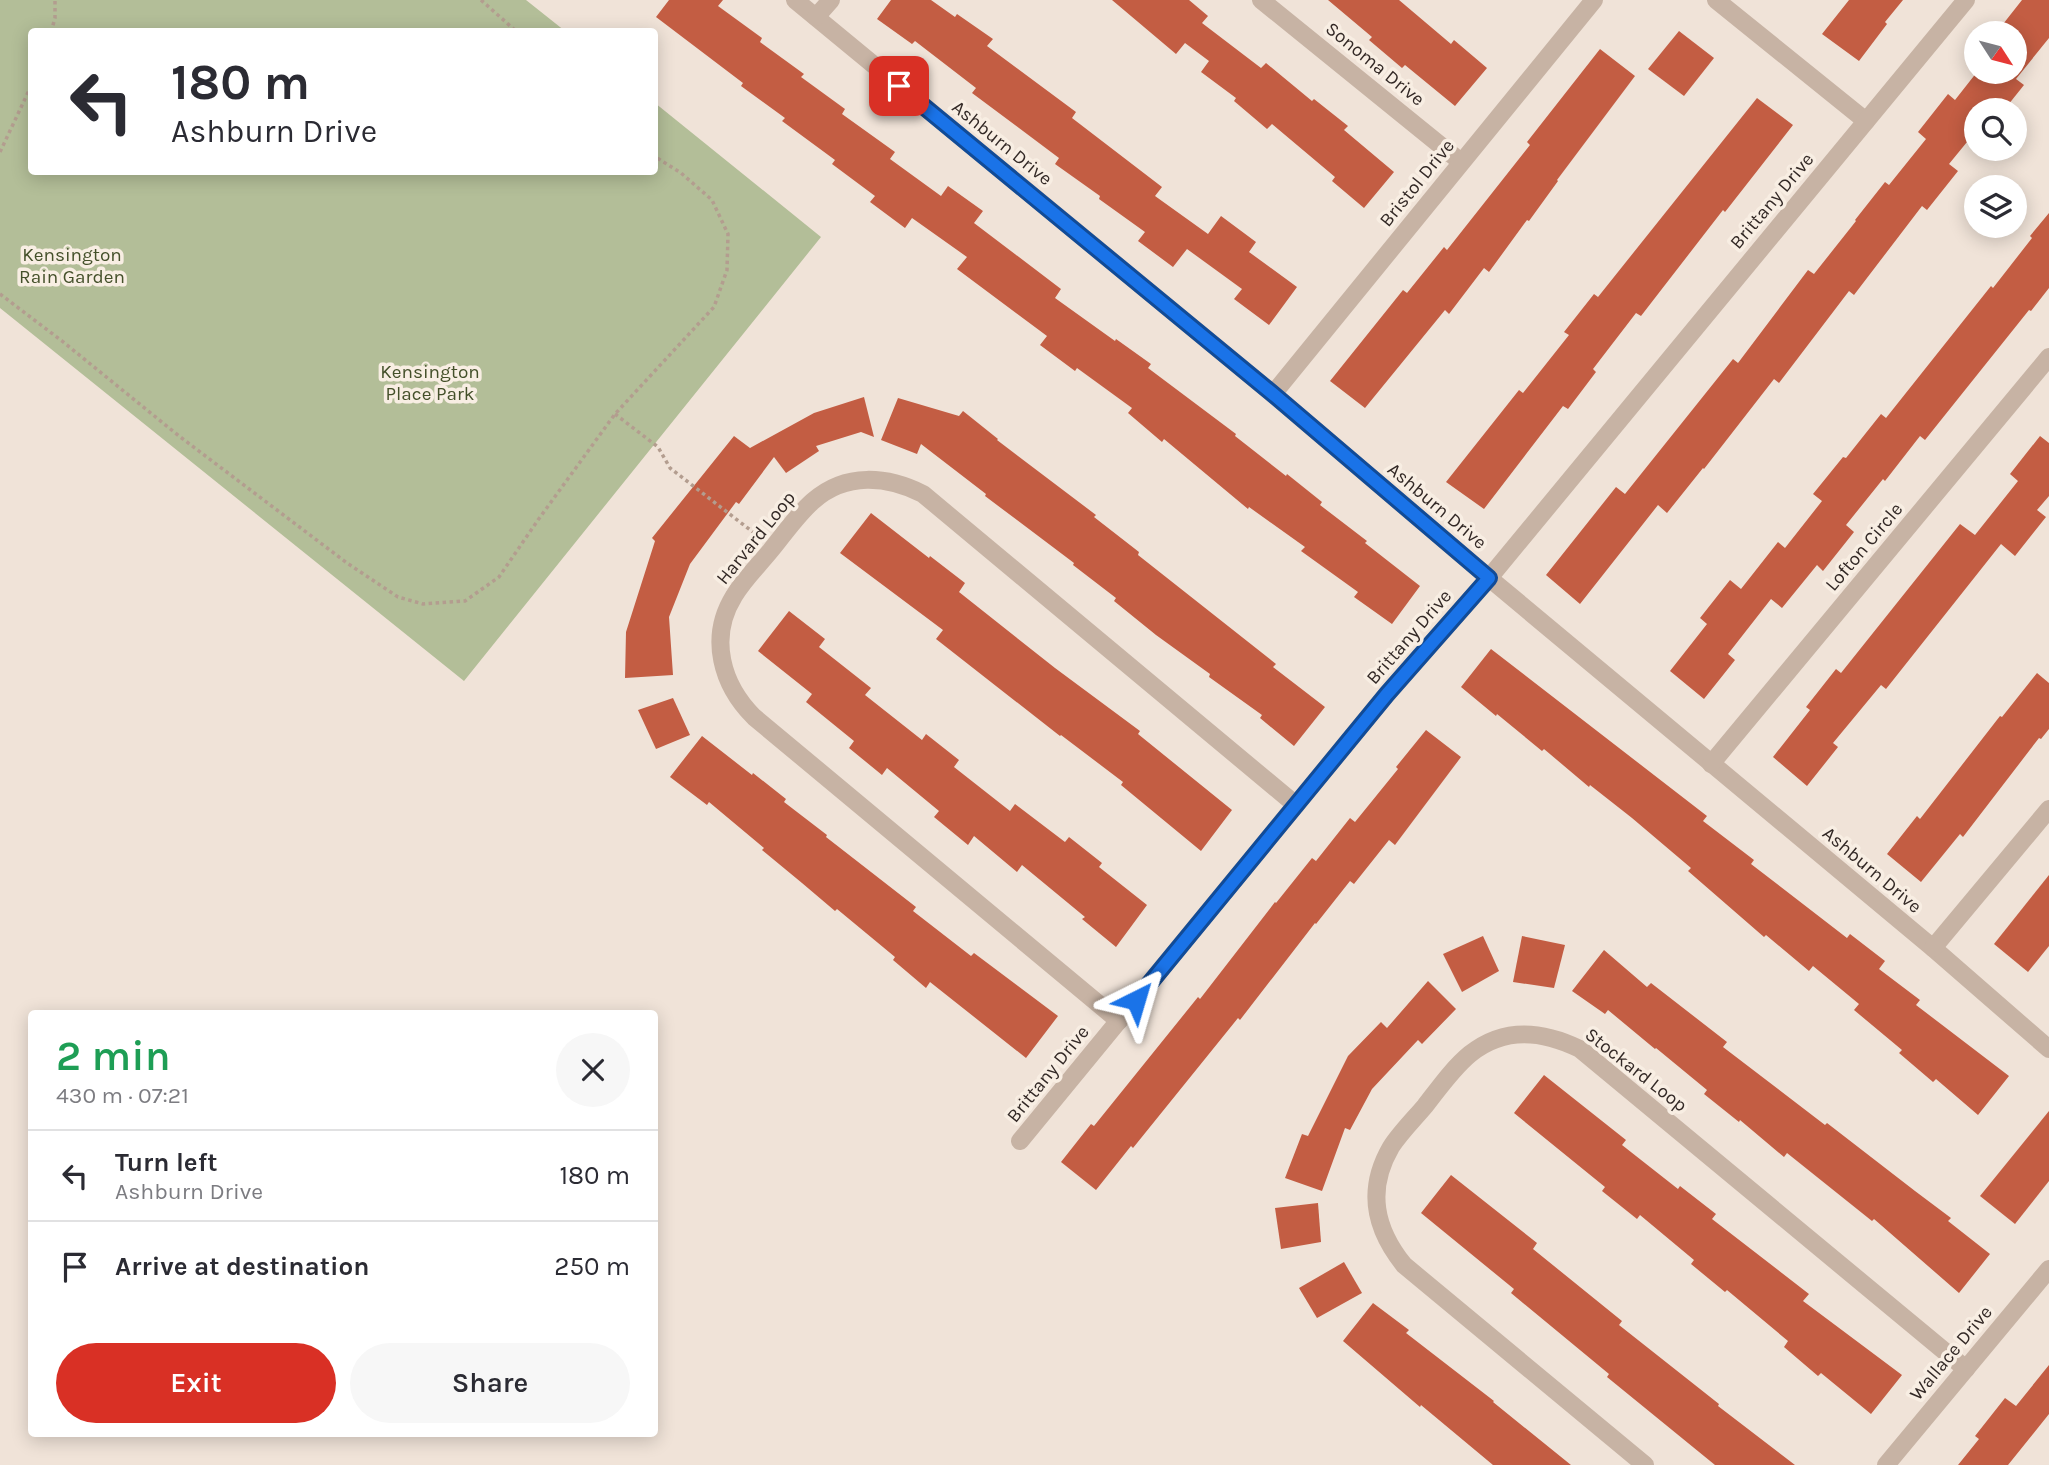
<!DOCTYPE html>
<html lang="en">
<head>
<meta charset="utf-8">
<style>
	body { margin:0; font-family:Karla,sans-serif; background:#f7f7f7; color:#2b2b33; height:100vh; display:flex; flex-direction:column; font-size:26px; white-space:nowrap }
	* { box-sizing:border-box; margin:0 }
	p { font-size:23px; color:#7c7c81 }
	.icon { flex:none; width:38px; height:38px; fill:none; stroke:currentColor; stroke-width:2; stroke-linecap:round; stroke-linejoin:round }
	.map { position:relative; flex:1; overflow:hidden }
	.details { position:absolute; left:28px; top:1010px; width:630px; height:427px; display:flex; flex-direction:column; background:#fff; border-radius:7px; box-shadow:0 4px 18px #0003 }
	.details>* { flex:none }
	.guide { position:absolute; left:28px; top:28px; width:630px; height:147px; border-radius:7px; box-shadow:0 4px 18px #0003; background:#fff; color:#2b2b33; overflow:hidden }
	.needle { width:46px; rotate:126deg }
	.fabs { position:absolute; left:1964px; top:21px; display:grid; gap:14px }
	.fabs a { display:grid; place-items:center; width:63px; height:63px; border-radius:50%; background:#fff; box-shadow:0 4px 18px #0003; font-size:35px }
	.pin { position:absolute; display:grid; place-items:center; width:60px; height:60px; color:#fff; margin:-30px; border-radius:14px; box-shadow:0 4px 10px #0006 }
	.me { position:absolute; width:77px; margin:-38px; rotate:40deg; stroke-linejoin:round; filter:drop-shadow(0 0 5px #0008) }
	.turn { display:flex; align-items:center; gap:24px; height:147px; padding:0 28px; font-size:32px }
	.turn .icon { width:91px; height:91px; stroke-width:2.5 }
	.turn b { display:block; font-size:49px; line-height:60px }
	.round { display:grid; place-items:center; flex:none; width:74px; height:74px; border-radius:37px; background:#f7f7f7 }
	.overview { display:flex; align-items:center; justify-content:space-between; height:119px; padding:0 28px }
	h1 { font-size:42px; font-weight:600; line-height:52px; color:#1e9e55 }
	.button { display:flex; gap:14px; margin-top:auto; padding:14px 28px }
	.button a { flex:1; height:80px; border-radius:42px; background:#d93025; color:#fff; font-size:28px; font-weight:600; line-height:80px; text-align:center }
	.button a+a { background:#f7f7f7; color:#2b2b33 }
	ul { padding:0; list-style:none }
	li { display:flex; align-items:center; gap:21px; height:91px; padding:0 28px; border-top:2px solid #e1e1e2 }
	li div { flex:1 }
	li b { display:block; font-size:26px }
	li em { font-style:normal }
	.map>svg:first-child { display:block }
</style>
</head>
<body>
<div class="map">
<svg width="2049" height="1465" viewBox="0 0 2049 1465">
	<rect width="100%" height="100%" fill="#f0e3d8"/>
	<polygon fill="#b3be98" points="0,0 526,0 565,31 32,32 32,172 654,172 655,103 821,237 464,681 0,308"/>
	<g fill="#c35d43">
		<polygon points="669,0 723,0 718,6 762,38 760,42 804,74 801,77 845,109 842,114 895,152 890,159 941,196 948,186 983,211 974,223 1061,289 1055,298 1115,341 1116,339 1151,364 1148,368 1236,434 1235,436 1286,476 1287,474 1322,502 1320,505 1367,541 1365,543 1420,586 1392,624 1354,597 1358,592 1301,551 1305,547 1249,507 1248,509 1164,439 1162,442 1128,413 1132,408 1077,368 1075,371 1040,345 1047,336 957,269 967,257 912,218 905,228 870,202 875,196 832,164 835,160 782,121 785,118 741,86 743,83 656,17"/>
		<polygon points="891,0 931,0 955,17 957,14 993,39 987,46 1076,112 1072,118 1162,187 1155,196 1208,234 1221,216 1256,242 1249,252 1297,287 1269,325 1234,299 1242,289 1187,249 1173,267 1138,241 1145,232 1099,199 1100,196 1055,164 1059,158 972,93 976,88 915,41 912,44 877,19"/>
		<polygon points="1112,0 1189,0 1208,16 1202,23 1261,68 1266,63 1312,101 1314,99 1348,126 1344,130 1394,172 1364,208 1332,181 1335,177 1272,124 1267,129 1234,101 1236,98 1201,72 1209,61 1185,43 1176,54"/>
		<polygon points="1328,0 1399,0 1451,44 1454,40 1487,68 1455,106 1405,65 1402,68 1369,40 1372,37"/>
		<polygon points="1849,0 1903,0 1885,22 1887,24 1859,61 1822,34"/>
		<polygon points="2022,0 2049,0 2049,38 2016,79 2024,85 2004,110 1976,110 1976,131 1949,164 1958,171 1927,210 1922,206 1854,295 1849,291 1779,383 1774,379 1704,469 1703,468 1667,513 1658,505 1580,604 1546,575 1616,487 1625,494 1733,359 1738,363 1808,270 1814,274 1856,221 1855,220 1885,182 1889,185 1926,139 1918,132 1948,94 1955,100 1977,72 2014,72 2014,33 1996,33"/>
		<polygon points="1679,31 1714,58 1684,96 1648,69"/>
		<polygon points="1600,49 1635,76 1557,180 1558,181 1529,221 1527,220 1489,272 1484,268 1449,314 1445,310 1365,408 1330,381 1403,290 1407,293 1444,247 1447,250 1530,145 1527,142"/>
		<polygon points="1757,98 1793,125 1725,212 1723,210 1641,316 1636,313 1593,369 1596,372 1568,409 1563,406 1484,509 1446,482 1519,390 1523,393 1569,335 1564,332 1594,294 1598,297"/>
		<polygon points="2049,213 2049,288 2031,311 2029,310 1925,440 1920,436 1885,481 1883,479 1846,525 1854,532 1823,571 1817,565 1782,608 1771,599 1728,654 1735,660 1704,699 1670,671 1707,624 1700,618 1730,580 1741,589 1778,542 1785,548 1822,501 1813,494 1843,457 1846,458 1881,414 1886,418 1991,286 1993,288 2032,238 2030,236"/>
		<polygon points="864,397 874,437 861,432 816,446 819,451 786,473 774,457 739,504 736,502 690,564 669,617 673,675 625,678 626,632 655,541 652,538 734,436 750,448 814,413"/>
		<polygon points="898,398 959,416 963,411 998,439 997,440 1096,515 1094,517 1139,552 1138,555 1276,664 1273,667 1325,707 1294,746 1260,718 1262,715 1209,677 1210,674 1156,635 1114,601 1116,598 1073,565 1074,563 985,496 986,494 921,444 917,454 881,440"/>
		<polygon points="2040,436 2049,443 2049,496 2037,510 2046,517 2015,556 2001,544 1886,689 1881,685 1833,743 1838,747 1807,786 1773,757 1810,710 1806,707 1836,669 1841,673 1960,524 1975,535 2018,481 2010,474"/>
		<polygon points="871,513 929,558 930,556 965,583 959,592 1055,668 1140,731 1138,734 1232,810 1201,851 1121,785 1123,782 1061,735 1060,736 936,639 943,630 840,553"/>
		<polygon points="789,611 825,639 819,647 871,688 865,695 922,740 926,734 959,760 954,767 1010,811 1015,804 1065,842 1069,837 1102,863 1099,867 1147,905 1116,947 1082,919 1085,917 1022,865 1017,872 974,836 968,845 934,817 939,811 887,768 882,775 849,748 854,741 806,702 812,694 758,651"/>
		<polygon points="1491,649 1707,816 1703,821 1754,860 1751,864 1847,938 1850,934 1885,961 1879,969 1920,1000 1916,1005 2009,1076 1978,1115 1936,1079 1933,1082 1899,1053 1902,1050 1854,1010 1859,1004 1813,966 1809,971 1766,935 1764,937 1688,871 1691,868 1632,818 1590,785 1589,787 1544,749 1542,751 1497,714 1496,716 1461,687"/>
		<polygon points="2037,673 2049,683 2049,729 2041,739 2039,738 1963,837 1960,834 1921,882 1887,854 1917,816 1920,819 2000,716 2002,717"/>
		<polygon points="673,698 690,735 656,749 638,710"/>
		<polygon points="1426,730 1461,757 1395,845 1389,840 1354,884 1350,881 1316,924 1315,923 1240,1020 1238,1018 1133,1148 1131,1146 1096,1190 1061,1162 1091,1124 1094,1126 1198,997 1200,999 1275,902 1276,903 1312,858 1316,861 1350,818 1355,822 1398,769 1396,767"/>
		<polygon points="702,736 752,775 753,773 786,799 784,802 827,835 826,837 916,907 913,911 971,956 974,953 1058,1016 1026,1058 930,982 926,988 893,960 895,957 837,909 835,911 802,883 762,850 764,848 709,802 707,805 670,777"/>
		<polygon points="2049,875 2049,946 2028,972 1994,944"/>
		<polygon points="1483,936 1499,971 1462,992 1443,954"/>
		<polygon points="1522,936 1565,945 1554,988 1513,982"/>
		<polygon points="1604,950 1647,987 1651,983 1727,1042 1723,1047 1825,1125 1827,1123 1915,1191 1951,1218 1948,1221 1990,1254 1959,1293 1874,1219 1872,1221 1787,1153 1784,1157 1740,1120 1739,1122 1704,1094 1707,1090 1656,1048 1655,1049 1608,1010 1605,1014 1572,991"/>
		<polygon points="1428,981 1456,1009 1422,1044 1418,1040 1372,1089 1350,1130 1345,1128 1322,1191 1285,1178 1302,1134 1308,1136 1348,1056 1381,1022 1387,1028"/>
		<polygon points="1544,1075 1626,1140 1622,1145 1678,1189 1680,1186 1716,1214 1712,1219 1809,1294 1803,1301 1902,1375 1871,1414 1821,1373 1818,1376 1784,1347 1788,1341 1727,1290 1725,1292 1691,1264 1694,1260 1640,1215 1637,1219 1602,1191 1605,1187 1514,1113"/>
		<polygon points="2049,1111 2049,1181 2015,1224 1980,1196"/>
		<polygon points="1451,1175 1537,1243 1533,1249 1622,1321 1619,1325 1719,1404 1718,1406 1795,1465 1715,1465 1607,1377 1609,1374 1511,1293 1514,1289 1421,1213"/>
		<polygon points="1318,1203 1321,1242 1281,1249 1275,1208"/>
		<polygon points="1344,1262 1362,1293 1317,1318 1299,1288"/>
		<polygon points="1373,1303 1409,1330 1406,1333 1494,1401 1493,1402 1571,1465 1493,1465 1421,1405 1420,1407 1343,1341"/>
		<polygon points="2049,1365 2049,1414 2008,1465 1958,1465 1979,1439 1975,1436 2005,1398 2016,1406"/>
	</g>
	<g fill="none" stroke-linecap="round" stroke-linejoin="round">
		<g stroke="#b39d8f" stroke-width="3.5" stroke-dasharray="3.5 3.5" stroke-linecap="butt">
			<polyline points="481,0 517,32"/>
			<polyline points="51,32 55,18 55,0"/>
			<polyline points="0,152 32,84"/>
			<polyline points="0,294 62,341 179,436 347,563 398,597 423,604 465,601 499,577 538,520 615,414 714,307 727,270 728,234 712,200 681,173 654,156"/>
			<polyline points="615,414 658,447 670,468 758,536"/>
		</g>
		<g stroke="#c7b3a4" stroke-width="18">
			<polyline points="795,0 1273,394 1489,578 1933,948 2049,1049"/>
			<polyline points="1261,0 1461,162"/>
			<polyline points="1716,0 1866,121"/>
			<polyline points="816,17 831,0"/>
			<polyline points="1273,394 1594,0"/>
			<polyline points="1711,764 2049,357"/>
			<polyline points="1933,948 2049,809"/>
			<path d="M1119 1021 754 717C722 685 708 638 734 596 744 579 759 565 771 550 785 533 797 515 813 501 846 472 887 476 923 494L1296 805"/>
			<polyline points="1020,1141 1387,694 1489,578 1966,0"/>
			<path d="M1645 1465 1404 1265C1375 1229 1366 1190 1391 1147 1400 1133 1414 1119 1425 1106 1439 1088 1453 1068 1470 1054 1505 1026 1543 1031 1580 1049L1966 1369"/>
			<polyline points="1886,1465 2049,1269"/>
		</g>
	</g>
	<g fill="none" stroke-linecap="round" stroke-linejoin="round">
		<defs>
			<polyline id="route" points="899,86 1273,394 1489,578 1387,694 1136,1000"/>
		</defs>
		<use href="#route" stroke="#114b97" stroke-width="18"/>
		<use href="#route" stroke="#1a73e8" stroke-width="12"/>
	</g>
	<g text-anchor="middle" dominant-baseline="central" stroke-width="7" stroke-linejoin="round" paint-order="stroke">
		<g font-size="19" fill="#332926" stroke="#f8eee3">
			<text transform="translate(1375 64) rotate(39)">Sonoma Drive</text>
			<text transform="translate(1002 143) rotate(39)">Ashburn Drive</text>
			<text transform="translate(1417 183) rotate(-51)">Bristol Drive</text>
			<text transform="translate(1772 201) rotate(-50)">Brittany Drive</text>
			<text transform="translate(1437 506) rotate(40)">Ashburn Drive</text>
			<text transform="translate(756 538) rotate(-51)">Harvard Loop</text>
			<text transform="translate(1864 547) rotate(-50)">Lofton Circle</text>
			<text transform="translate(1409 637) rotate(-49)">Brittany Drive</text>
			<text transform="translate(1872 870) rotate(40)">Ashburn Drive</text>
			<text transform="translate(1636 1070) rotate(38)">Stockard Loop</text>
			<text transform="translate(1048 1074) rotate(-51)">Brittany Drive</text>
			<text transform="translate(1951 1353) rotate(-50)">Wallace Drive</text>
		</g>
		<g font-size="19" fill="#44502a" stroke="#f8eee3">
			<text x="72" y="255">Kensington<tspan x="72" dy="22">Rain Garden</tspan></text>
			<text x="430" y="372">Kensington<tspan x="430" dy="22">Place Park</tspan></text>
		</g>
	</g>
</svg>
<div class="fabs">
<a><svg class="needle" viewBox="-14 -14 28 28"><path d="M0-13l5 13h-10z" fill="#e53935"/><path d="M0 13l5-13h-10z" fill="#7c7c81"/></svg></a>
<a><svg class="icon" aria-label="search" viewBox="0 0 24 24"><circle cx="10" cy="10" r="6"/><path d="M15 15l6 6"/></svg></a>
<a><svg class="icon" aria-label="layers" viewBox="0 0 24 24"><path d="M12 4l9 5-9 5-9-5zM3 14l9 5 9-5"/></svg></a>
</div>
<div class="pin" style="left:899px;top:86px;background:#d93025"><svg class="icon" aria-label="arrive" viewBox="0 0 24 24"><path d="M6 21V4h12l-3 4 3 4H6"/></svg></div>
<svg class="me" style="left:1136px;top:1000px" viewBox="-20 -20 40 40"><path d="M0-17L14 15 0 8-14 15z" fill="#1a73e8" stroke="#fff" stroke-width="4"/></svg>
<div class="guide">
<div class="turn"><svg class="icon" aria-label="left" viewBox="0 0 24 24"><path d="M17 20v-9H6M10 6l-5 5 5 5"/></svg><div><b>180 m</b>Ashburn Drive</div></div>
</div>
<section class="details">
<div class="overview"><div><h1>2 min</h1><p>430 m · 07:21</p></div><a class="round"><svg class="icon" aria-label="close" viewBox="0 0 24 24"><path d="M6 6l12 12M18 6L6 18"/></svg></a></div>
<ul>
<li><svg class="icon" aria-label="left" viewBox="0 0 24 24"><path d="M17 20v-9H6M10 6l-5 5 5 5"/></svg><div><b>Turn left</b><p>Ashburn Drive</p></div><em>180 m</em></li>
<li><svg class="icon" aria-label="arrive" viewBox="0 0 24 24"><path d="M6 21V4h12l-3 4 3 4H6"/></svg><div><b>Arrive at destination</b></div><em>250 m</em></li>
</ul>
<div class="button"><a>Exit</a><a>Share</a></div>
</section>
</div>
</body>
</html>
